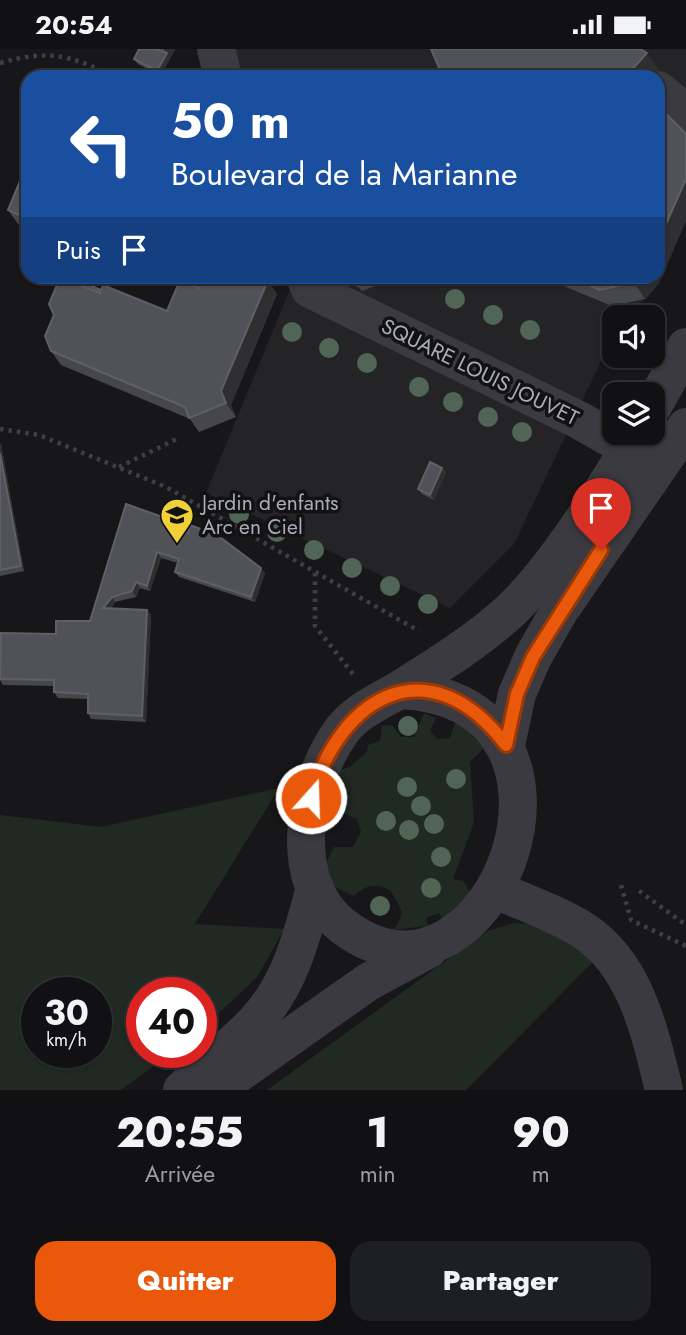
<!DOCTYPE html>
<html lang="fr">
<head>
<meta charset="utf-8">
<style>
	body { margin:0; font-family:Jost,sans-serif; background:#1e1f21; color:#f1f3f6; height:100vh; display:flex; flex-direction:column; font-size:26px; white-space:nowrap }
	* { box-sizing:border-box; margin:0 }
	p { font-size:23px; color:#9c9da0 }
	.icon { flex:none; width:38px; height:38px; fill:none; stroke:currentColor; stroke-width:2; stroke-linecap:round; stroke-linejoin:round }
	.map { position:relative; height:1041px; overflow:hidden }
	.sheet { display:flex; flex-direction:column; background:#111113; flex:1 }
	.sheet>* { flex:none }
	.guide { position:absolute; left:21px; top:21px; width:644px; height:214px; border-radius:21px; box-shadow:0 2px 5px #0004,0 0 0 2px #303133; background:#1a4fa0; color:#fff; overflow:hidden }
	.buttons { position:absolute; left:602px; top:256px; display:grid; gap:14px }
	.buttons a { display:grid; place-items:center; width:63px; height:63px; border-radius:14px; background:#111113; box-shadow:0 2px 5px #0004,0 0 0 2px #303133; font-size:35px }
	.speed { position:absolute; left:21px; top:928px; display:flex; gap:14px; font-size:35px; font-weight:700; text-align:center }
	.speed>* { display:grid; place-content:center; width:91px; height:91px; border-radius:50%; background:#111113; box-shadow:0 2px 5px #0004,0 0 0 2px #303133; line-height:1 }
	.speed small { font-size:18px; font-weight:400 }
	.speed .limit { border:10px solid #d22; background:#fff; color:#111 }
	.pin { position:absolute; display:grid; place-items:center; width:60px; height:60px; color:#fff; margin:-72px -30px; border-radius:50% 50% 50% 0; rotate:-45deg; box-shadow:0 0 7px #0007 }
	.pin .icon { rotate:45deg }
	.me { position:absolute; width:77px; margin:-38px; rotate:20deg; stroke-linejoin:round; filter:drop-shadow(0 0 5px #0008) }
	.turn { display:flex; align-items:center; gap:24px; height:147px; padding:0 35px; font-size:32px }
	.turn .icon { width:91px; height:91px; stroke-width:2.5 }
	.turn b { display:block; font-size:49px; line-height:60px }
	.then { display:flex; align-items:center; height:66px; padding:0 35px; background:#0003; gap:14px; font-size:26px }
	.eta { display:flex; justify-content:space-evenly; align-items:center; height:119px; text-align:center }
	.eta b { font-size:42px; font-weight:800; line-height:49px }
	.action { display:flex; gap:14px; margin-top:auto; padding:14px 35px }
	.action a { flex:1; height:80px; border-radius:21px; background:#ea580c; color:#fff; font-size:28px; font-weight:800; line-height:80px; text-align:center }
	.action a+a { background:#1e1f21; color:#f1f3f6 }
	.status { display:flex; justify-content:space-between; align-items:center; height:49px; padding:0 35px; background:#111113; direction:ltr }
	.status svg { height:19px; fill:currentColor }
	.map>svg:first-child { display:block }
</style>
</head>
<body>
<div class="status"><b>20:54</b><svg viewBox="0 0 49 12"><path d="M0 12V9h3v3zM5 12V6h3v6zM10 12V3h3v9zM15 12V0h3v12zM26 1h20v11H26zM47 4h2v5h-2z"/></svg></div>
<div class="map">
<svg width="686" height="1041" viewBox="0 0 686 1041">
	<rect width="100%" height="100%" fill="#171719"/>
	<polygon fill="#242326" points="214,0 686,0 686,172 670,210 659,234 645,250 623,268 614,268 614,285 514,495 450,559 206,444 293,233 291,228 658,228 658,28 210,28"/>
	<g fill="#212923" fill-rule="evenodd">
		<path d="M424 664 436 669 430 682 438 690 450 689 456 670 484 699 470 713 474 773 453 830 463 832 471 844 443 870 439 864 426 869 428 877 391 881 397 877 402 863 391 842C377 834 366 835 354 847L330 836 325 816 334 798H353L361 783 357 770 329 759 326 754 334 723 350 718 367 703 368 696 380 692 382 677 392 676 401 688H414Z"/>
		<path d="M279 739 195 875 284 880 258 927 201 981V943H142V1003H173L121 1041H0V766L101 778ZM37 943H96V1003H37Z"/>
		<polygon points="514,874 541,876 596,910 466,1041 267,1041 487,882"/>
	</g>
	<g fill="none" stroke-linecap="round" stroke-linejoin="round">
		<g stroke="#3e3f45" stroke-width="4.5" stroke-dasharray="3.5 5" stroke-linecap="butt">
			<path d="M0 14C49 0 70 6 115 28"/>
			<polyline points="0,380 39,386 166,438 419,582"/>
			<polyline points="119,418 179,389"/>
			<polyline points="315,524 315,577 353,625"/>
			<polyline points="621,836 631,871 686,897"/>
			<polyline points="639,842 686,876"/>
		</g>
		<g stroke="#3a3a40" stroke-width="38">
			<polyline points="216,0 223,28"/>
			<polyline points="658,41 686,64"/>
			<polyline points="305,228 310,240 579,371 659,417"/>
			<polyline points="653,357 686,298"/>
			<path d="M399 641C620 650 492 989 344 878 284 833 304 732 343 680 357 662 380 652 399 641Z"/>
			<path d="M399 641C437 617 476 593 509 563 553 522 608 436 638 383"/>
			<polyline points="506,696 517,645 533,608 558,564 686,378"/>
			<path d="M496 841C525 854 558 865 584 882 636 916 650 984 664 1041"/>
			<path d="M182 1041C206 1017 234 996 257 971 291 934 302 886 315 839"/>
			<polyline points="215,1041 368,933 429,900"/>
		</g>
	</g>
	<g fill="#516556">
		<circle cx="455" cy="250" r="10"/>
		<circle cx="493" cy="266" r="10"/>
		<circle cx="530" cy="281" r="10"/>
		<circle cx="292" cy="283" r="10"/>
		<circle cx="329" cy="299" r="10"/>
		<circle cx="367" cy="314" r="10"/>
		<circle cx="419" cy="338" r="10"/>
		<circle cx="453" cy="353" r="10"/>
		<circle cx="488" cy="368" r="10"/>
		<circle cx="522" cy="383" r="10"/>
		<circle cx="239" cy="465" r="10"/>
		<circle cx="277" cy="483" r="10"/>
		<circle cx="314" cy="501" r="10"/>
		<circle cx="352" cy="519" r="10"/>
		<circle cx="390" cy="537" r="10"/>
		<circle cx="428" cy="555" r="10"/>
		<circle cx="408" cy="677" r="10"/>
		<circle cx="456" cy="730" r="10"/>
		<circle cx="407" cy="738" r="10"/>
		<circle cx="421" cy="757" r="10"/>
		<circle cx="386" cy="772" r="10"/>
		<circle cx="434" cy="775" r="10"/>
		<circle cx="409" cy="781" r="10"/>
		<circle cx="441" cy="808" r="10"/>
		<circle cx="431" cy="839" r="10"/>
		<circle cx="380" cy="857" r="10"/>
	</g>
	<g fill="#46474b">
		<polygon points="139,0 175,0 161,27 138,15 134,10"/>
		<polygon points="28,113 28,180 18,175 8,161"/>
		<polygon points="370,228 375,237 362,242 358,237"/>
		<polygon points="559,228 658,228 659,234 645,250 612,257 566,238"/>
		<polygon points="199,239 277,245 231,356 236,368 199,383 190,370 61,316 51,302 101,241 167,262"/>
		<polygon points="0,394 1,395 24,522 0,527"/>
		<polygon points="442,419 446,424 434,451 422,445 418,440"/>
		<polygon points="168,470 172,476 171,478 265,524 255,553 179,528 175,523 178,514 161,509 150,542 140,539 136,548 115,553 111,559 147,561 151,566 146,673 91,670 88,664 88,650 58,649 54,643 54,637 3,636 0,631 1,584 56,585 90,572"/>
	</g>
	<g fill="#2f2f32">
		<polygon points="164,0 175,0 161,27 157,22 167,4"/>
		<polygon points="647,4 659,21 652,28 629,28 627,26"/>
		<polygon points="686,130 686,172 659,234 645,250 634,233 639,228 658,228 658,193"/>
		<polygon points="268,231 277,245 231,356 236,368 226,354 221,342"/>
		<polygon points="0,394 1,395 24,522 21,517 0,404"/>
		<polygon points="442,419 446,424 434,451 430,446"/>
		<polygon points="168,470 172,476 170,482 166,477"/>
		<polygon points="157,503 161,509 150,542 147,537"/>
		<polygon points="261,519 265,524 255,553 251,548"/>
		<polygon points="136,533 140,539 136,548 132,542"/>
		<polygon points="112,548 115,553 107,565 103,559"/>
		<polygon points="147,561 151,566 146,673 142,667"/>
	</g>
	<g fill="#515257" stroke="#5f6066" stroke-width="2">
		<polygon points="139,0 156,0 167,4 157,22 134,10"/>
		<polygon points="431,0 640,0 647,4 627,26 629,28 443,28"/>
		<polygon points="86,24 88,28 76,28"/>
		<polygon points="658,57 686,85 686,130 658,193"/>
		<polygon points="28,113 28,170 8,161"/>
		<polygon points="204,228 259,228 268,231 221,342 226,354 189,369 185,358 51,302 45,287 54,266 49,255 57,236 69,232 100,244 103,236 167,262 180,231 199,239"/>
		<polygon points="354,228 369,228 371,231 358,237"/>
		<polygon points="569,228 639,228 634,233 600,241"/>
		<polygon points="87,235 101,241 100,244 82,237"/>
		<polygon points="0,404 21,517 0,521"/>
		<polygon points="430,413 442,419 430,446 418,440"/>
		<polygon points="126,455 168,470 166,477 188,484 190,476 217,486 261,519 251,548 175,523 179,510 157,503 147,537 136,533 132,542 112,548 103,559 147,561 142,667 88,664 88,645 54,643 54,631 0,630 1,584 56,585 56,572 90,572"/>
	</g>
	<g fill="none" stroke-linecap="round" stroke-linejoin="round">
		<defs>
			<path id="route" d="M311 749C341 644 431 597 506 696L517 645 533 608 601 501"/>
		</defs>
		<use href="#route" stroke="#983908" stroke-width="18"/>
		<use href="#route" stroke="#ea580c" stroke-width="12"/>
	</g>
	<defs>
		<symbol id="school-pin" viewBox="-11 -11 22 30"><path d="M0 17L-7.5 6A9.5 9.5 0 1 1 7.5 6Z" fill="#f0d038" stroke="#121214"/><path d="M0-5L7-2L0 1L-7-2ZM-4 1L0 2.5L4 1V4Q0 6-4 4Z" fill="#111"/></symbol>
	</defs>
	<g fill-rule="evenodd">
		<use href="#school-pin" x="158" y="447" width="38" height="52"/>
	</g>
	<g text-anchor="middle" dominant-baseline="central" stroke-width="7" stroke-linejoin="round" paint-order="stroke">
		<g font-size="21" fill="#a9acb9" stroke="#121214">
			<text transform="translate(480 323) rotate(26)">SQUARE LOUIS JOUVET</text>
		</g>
		<g font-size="21" fill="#a9acb9" stroke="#121214" text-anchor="start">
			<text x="202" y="454">Jardin d'enfants<tspan x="202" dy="24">Arc en Ciel</tspan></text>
		</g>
	</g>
</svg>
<div class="buttons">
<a><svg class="icon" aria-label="sound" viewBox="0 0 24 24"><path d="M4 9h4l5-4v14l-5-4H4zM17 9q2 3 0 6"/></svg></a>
<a><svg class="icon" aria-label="layers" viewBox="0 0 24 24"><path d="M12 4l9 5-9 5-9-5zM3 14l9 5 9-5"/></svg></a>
</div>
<div class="speed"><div>30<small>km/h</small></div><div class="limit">40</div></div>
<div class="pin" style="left:601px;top:501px;background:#d93025"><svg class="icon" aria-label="arrive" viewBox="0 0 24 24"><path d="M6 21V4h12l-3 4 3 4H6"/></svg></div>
<svg class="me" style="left:311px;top:749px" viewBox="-20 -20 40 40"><circle r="17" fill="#ea580c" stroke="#fff" stroke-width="3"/><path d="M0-11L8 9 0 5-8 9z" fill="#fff"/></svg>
<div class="guide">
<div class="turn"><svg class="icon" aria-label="left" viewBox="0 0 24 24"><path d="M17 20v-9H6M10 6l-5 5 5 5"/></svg><div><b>50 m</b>Boulevard de la Marianne</div></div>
<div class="then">Puis<svg class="icon" aria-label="arrive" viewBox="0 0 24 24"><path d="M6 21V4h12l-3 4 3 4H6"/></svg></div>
</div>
</div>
<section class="sheet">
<div class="eta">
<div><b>20:55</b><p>Arrivée</p></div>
<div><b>1</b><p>min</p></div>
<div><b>90</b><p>m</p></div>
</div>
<div class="action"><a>Quitter</a><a>Partager</a></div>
</section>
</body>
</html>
